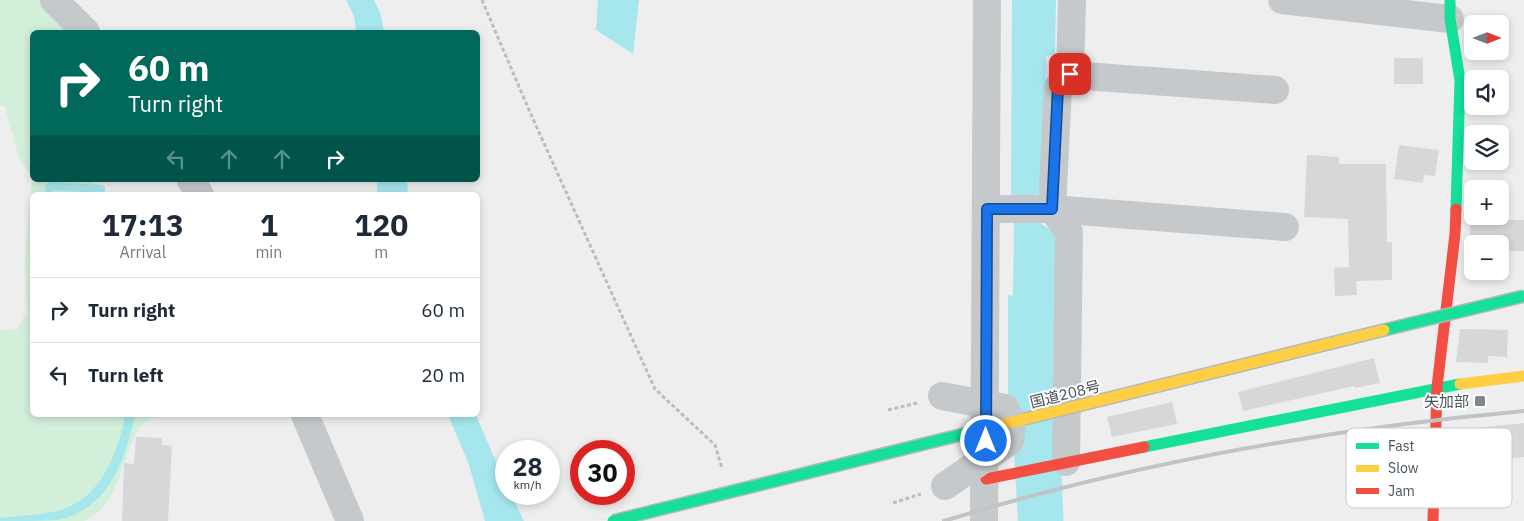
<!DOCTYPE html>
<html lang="en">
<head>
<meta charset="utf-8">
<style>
	body { margin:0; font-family:"IBM Plex Sans","Noto Sans JP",sans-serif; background:#f2f2f3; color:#1f2937; height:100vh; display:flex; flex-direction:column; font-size:19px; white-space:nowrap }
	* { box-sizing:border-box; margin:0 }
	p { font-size:16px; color:#747a83 }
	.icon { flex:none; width:28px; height:28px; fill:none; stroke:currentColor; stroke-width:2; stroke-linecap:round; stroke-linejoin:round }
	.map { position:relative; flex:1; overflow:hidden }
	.panel { position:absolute; left:30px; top:192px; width:450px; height:225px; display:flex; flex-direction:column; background:#fff; border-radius:8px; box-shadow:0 2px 8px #0003 }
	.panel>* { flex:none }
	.guide { position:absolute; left:30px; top:30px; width:450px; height:152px; border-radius:8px; box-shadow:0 2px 8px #0003; background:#00695c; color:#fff; overflow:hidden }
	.needle { width:32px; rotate:90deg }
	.buttons { position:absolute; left:1464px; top:15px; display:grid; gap:10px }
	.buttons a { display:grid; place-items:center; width:45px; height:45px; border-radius:8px; background:#fff; box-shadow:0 2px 8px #0003; font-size:25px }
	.speed { position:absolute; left:495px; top:440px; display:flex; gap:10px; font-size:25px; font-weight:700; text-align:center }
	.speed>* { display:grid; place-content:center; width:65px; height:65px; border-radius:50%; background:#fff; box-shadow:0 2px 8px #0003; line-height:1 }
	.speed small { font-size:12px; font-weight:400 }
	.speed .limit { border:8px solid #d22; background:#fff; color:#111 }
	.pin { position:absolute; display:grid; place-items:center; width:42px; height:42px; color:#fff; margin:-21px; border-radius:10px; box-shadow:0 2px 8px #0006 }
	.me { position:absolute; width:55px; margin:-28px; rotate:0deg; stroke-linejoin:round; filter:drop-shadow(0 0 4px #0008) }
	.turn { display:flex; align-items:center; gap:18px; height:105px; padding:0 15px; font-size:22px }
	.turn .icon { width:65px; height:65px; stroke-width:2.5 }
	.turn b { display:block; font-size:35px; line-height:42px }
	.lanes { display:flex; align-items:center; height:48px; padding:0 15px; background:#0003; justify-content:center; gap:25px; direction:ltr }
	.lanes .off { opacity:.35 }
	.eta { display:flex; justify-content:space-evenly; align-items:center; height:85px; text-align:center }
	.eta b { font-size:30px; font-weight:800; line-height:35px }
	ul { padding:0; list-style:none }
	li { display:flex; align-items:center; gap:15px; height:65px; padding:0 15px; border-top:1px solid #e0e1e3 }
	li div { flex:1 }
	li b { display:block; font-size:19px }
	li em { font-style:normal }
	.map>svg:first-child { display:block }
</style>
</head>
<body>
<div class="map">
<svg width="1524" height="521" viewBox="0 0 1524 521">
	<rect width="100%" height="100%" fill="#efeeee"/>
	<g fill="#d2efda">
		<polygon points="0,0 39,0 68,32 32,32 32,176 19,158 5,107 0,105"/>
		<path d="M32 178V180H93L95 195H32V415H156C151 419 144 422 140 427 121 455 120 507 84 521H0V330L16 329 27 314 25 259Z"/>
	</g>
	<g fill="#a6e6ed">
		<polygon points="346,0 374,0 381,15 384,32 356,32 354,16"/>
		<polygon points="598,0 639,0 633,54 596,30"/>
		<polygon points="1012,0 1056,0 1055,54 1046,56 1042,190 1034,198 1011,199"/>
		<polygon points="377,180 407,180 408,195 377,195"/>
		<polygon points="1014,223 1040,223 1057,234 1057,387 1008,401 1008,295 1013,296"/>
		<path d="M125 415H135C125 460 109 509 58 520 40 521 18 521 0 521V518C19 516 39 515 58 511 100 500 118 454 125 415Z"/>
		<polygon points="448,415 476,415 506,485 506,494 511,494 524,521 485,521 468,462"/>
		<polygon points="1055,442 1063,521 1018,521 1014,453"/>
	</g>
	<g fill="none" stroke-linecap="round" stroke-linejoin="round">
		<polyline stroke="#a6e6ed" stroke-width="8" points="49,195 50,186 101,189"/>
		<polyline stroke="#a6e6ed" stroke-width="45" points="1033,331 1041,521"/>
	</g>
	<g fill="#d6d7d7">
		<rect x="1394" y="58" width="29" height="26"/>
		<polygon points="1399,145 1439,150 1435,176 1424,175 1423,183 1394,179"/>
		<polygon points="1307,155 1339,157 1339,164 1386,164 1387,242 1392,242 1392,280 1356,281 1357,295 1335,296 1334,268 1349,267 1348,219 1304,217"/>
		<polygon points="1471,216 1499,216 1499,220 1524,220 1524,251 1500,251 1500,244 1472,244 1472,251 1469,251"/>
		<polygon points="1460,329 1508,330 1507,357 1488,356 1488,363 1456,362"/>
		<polygon points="1374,358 1380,383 1355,388 1354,386 1243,411 1238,392"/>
		<polygon points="1172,402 1177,424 1112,437 1107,417"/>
		<polygon points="1524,423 1524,457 1471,463 1467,429"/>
		<polygon points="136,437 162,438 162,445 172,446 168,521 122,521 124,463 134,464"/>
	</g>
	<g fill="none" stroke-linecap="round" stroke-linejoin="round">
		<g stroke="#b4c2bc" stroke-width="3" stroke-dasharray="4 2.5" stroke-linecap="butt">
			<polyline points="482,0 529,110 655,389 715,445 722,468"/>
			<polyline points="888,410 917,403"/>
			<polyline points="893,503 921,494"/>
		</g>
		<g stroke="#c5c9cb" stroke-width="28">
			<polyline points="54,0 86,32"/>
			<polyline points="1282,0 1450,19"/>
			<polyline points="1070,75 1275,90"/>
			<polyline points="191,180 200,195"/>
			<polyline points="987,209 1052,209 1285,227"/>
			<polyline points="305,415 350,521"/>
			<polyline points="1066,462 1069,232 1052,209 1058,87 1070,75 1072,0"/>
			<polyline points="984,521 987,0"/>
		</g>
		<g stroke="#16e098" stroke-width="11">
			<polyline points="1450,0 1450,19 1460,80 1456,209"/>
			<polyline points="1144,447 1460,384"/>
		</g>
		<polyline stroke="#ffcf43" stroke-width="11" points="1460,384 1524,376"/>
		<g stroke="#f24e42" stroke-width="11">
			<polyline points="986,479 1144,447"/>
			<polyline points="1433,521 1437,387 1455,234 1456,209"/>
		</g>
		<path stroke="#c1c4c5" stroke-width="4" d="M944 521C1133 463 1327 429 1524 411"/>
		<defs>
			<g id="fast-bridge">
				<polyline points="1384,330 1524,296"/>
				<polyline points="613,521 976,431"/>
			</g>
			<polyline id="slow-bridge" points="976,431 1384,330"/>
		</defs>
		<use href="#fast-bridge" stroke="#b3b9be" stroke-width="14" stroke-linecap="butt"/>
		<use href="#slow-bridge" stroke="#b3b9be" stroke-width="14" stroke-linecap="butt"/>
		<polyline stroke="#c5c9cb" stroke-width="28" points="942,396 1005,408 1012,423 1010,441 945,486"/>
		<use href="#fast-bridge" stroke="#16e098" stroke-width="11"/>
		<use href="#slow-bridge" stroke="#ffcf43" stroke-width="11"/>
	</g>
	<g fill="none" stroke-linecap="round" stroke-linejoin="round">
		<defs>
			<polyline id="route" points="986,441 987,209 1052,209 1058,87 1070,74"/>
		</defs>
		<use href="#route" stroke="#114b97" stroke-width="12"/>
		<use href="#route" stroke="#1a73e8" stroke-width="9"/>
	</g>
	<rect fill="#80898e" stroke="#fff" stroke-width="2" x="1474" y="395" width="12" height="12" rx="2.5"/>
	<g text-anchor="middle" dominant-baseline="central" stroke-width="4" stroke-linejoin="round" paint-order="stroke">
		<g font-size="15" fill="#45535b" stroke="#fff">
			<text transform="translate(1065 394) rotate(-14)">国道208号</text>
		</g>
		<g font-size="15" fill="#45535b" stroke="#fff" text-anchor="end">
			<text x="1469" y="401">矢加部</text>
		</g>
	</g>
	<rect x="1346" y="428" width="166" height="80" rx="8" fill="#fff" stroke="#c7cbce" stroke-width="1"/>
	<rect x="1356" y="443" width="23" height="6" fill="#16e098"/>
	<rect x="1356" y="465" width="23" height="7" fill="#ffcf43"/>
	<rect x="1356" y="488" width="23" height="6" fill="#f24e42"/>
	<g font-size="14" fill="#45535b">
		<text x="1388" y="451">Fast</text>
		<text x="1388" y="473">Slow</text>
		<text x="1388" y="496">Jam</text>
	</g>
</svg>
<div class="buttons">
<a><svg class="needle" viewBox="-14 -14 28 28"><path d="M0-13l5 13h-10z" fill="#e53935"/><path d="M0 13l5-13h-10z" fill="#747a83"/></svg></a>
<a><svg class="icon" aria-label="sound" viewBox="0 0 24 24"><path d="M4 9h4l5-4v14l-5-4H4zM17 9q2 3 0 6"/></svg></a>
<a><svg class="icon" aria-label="layers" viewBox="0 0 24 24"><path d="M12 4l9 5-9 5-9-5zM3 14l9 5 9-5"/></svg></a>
<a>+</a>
<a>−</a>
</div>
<div class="speed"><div>28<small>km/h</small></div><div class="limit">30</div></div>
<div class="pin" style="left:1070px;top:74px;background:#d93025"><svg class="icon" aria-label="arrive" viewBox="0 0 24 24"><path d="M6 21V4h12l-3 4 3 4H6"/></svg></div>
<svg class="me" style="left:986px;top:441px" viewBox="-20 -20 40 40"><circle r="17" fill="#1a73e8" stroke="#fff" stroke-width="3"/><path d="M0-11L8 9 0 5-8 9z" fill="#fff"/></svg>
<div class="guide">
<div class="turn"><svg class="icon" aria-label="right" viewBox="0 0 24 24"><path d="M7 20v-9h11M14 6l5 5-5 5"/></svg><div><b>60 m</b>Turn right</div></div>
<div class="lanes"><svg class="icon off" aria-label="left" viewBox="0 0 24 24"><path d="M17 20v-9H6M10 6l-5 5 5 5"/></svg><svg class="icon off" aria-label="ahead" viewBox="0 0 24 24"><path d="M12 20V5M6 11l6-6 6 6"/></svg><svg class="icon off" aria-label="ahead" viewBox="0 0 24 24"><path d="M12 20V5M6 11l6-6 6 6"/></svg><svg class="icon" aria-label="right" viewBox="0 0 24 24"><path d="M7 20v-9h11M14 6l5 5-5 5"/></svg></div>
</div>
<section class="panel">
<div class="eta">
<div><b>17:13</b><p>Arrival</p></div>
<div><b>1</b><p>min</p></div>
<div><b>120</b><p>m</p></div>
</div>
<ul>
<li><svg class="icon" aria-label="right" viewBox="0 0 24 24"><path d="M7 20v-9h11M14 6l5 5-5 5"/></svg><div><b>Turn right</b></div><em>60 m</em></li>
<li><svg class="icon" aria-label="left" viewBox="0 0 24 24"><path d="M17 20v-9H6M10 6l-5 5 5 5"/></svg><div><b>Turn left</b></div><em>20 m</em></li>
</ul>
</section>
</div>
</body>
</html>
